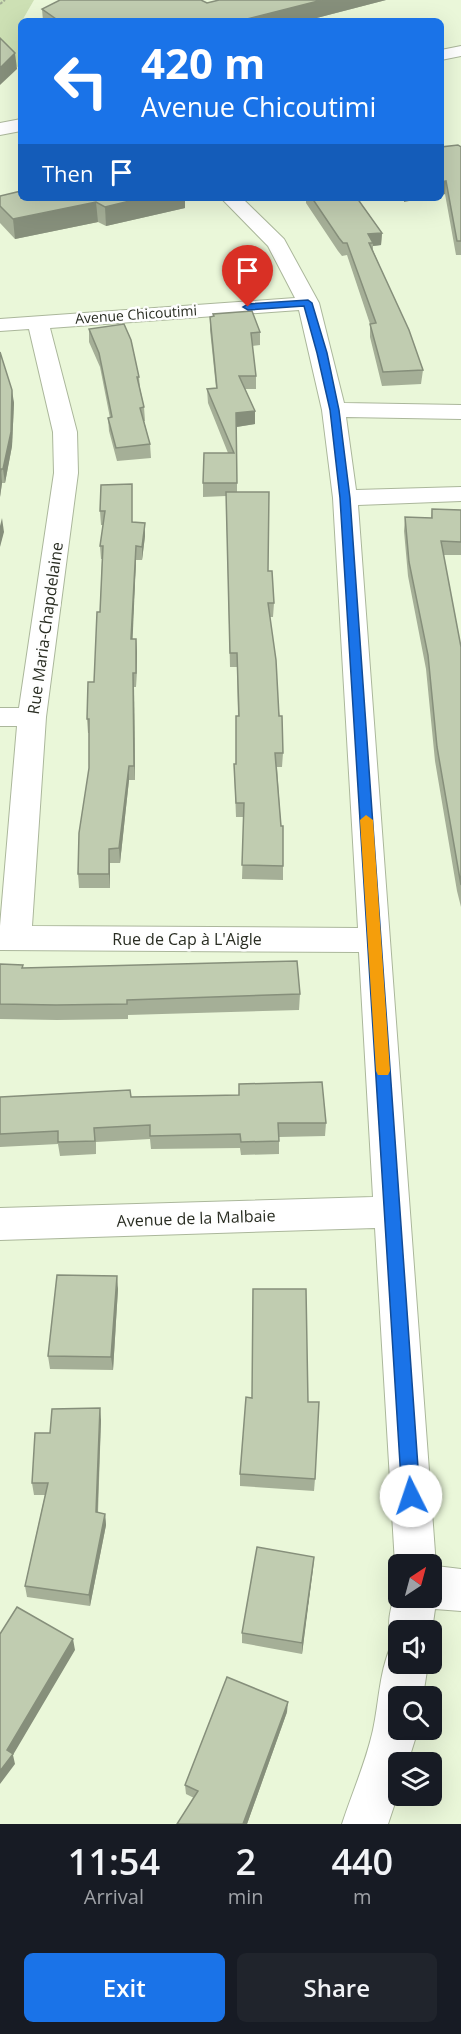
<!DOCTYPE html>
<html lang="en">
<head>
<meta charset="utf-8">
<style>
	body { margin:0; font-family:"Open Sans",sans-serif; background:#20242c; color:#f1f3f6; height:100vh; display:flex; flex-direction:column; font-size:22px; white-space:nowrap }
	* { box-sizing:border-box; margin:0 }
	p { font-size:20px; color:#9ea1a6 }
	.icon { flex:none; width:33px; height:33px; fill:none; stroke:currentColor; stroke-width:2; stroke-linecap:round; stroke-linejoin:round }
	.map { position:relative; height:1824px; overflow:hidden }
	.drawer { display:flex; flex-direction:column; background:#171b24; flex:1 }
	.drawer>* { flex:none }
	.top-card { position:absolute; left:18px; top:18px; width:426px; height:183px; border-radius:9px; box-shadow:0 6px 24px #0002; background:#1a73e8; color:#fff; overflow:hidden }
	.needle { width:39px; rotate:36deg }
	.tools { position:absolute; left:388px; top:1554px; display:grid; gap:12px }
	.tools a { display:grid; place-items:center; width:54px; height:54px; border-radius:9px; background:#171b24; box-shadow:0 6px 24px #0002; font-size:30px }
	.pin { position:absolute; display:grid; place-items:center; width:51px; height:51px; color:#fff; margin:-62px -26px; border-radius:50% 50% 50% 0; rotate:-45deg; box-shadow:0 0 6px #0007 }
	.pin .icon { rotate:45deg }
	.me { position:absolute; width:66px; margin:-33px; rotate:356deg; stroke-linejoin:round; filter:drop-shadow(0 0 4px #0008) }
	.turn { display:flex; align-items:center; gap:21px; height:126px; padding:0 24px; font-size:27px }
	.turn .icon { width:78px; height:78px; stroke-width:2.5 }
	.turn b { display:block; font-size:42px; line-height:51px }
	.then { display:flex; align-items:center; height:57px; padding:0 24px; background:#0003; gap:12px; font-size:22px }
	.eta { display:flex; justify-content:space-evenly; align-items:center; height:102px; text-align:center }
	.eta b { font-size:36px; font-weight:600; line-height:42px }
	.action { display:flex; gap:12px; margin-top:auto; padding:12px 24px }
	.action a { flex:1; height:69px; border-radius:9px; background:#1a73e8; color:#fff; font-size:24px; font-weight:600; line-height:69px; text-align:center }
	.action a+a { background:#20242c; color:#f1f3f6 }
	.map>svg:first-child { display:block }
</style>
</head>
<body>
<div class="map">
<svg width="461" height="1824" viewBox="0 0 461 1824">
	<rect width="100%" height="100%" fill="#eaf7d9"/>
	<polygon fill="#cde0b4" points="0,0 34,0 19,26 21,70 0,51"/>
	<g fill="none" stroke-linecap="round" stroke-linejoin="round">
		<defs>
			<path id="minor" d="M221 198H242L284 239 319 303 344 403 461 405V419L346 417 356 490 461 487V501L358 505 436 1566 461 1569V1611L435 1609 432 1630H399V1664H428L423 1696H399V1730H418L408 1762H399V1791L388 1824H342C352 1793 366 1762 373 1730 379 1702 379 1675 390 1648L396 1646C383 1629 391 1604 399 1585V1598H432V1564H399V1574L395 1564 375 1228 0 1240V1208L373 1197 359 952 0 950V926L17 726H0V708H19L54 473 53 432 29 329 0 331V319L295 298 268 246ZM299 310 322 410 333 498 358 928 32 926 46 717 78 473 77 432 50 328Z"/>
			<g id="secondary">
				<polygon points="461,46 461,56 441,60 441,50"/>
				<polygon points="21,119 21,131 0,135 0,123"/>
			</g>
		</defs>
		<use href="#minor" stroke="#abb79b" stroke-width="2"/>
		<use href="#secondary" stroke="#abb79b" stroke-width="2"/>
		<polyline stroke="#a2ac95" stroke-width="2" stroke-dasharray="3 1.5" stroke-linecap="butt" points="0,4 5,0"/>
		<use href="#minor" fill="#fff" fill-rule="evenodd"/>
		<use href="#secondary" fill="#fff" fill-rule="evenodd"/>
	</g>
	<g fill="#a5af97">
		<polygon points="386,0 305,21 43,21 42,9 207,3"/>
		<polygon points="441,147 461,147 461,255 456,255 445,194 441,195"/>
		<polygon points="21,198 185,198 185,208 106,226 98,222 15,239 0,223 0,206"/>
		<polygon points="306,198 357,198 382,233 381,245 373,246 373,250 423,370 421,384 382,386 370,337 370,324 347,255 342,256 338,251 306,203"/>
		<polygon points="213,314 260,332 260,345 252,346 256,376 256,389 245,389 255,411 255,424 237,427 237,492 268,571 274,603 273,617 270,617 283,753 282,767 277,767 281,826 283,826 283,880 242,879 244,817 236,817 234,764 236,764 238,716 237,667 230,667 226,496 203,497 203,483 228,453 208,403 207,389 216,388 210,330 210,317 213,316"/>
		<polygon points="89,329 139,377 140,388 144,407 145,421 144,421 150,444 151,458 117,461 109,431 108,418 110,418 100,367 89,342"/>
		<polygon points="0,352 14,403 12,446 5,483 2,483 0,497"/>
		<polygon points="101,485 145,536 142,560 136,560 132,639 136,639 137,653 136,687 134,687 135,780 129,780 120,863 110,863 110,888 79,888 78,874 89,768 89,733 88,733 87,719 94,682 100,612 102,559 101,559 100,546 103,525 101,525 100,511"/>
		<polygon points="432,509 461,510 461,555 443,555 461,647 461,907 457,891 435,761 426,669 408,576 404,531 405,517 431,518"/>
		<polygon points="0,964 23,968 300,994 299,1010 128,1015 128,1019 57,1020 0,1019"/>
		<polygon points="0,1097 131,1097 326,1123 325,1136 279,1137 279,1154 241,1155 240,1148 151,1149 150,1139 96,1142 96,1154 60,1156 58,1144 0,1147"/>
		<polygon points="118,1289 113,1370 50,1369 48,1356"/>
		<polygon points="308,1402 315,1479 314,1491 240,1486 240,1474"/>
		<polygon points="101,1420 98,1513 105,1514 106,1525 90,1606 27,1597 25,1586 45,1495 34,1495 32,1483 50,1433"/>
		<polygon points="314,1557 302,1654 242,1643 242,1633"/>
		<polygon points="287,1712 247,1824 177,1824 194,1798 186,1794 185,1785"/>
	</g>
	<g fill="#868f7b">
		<polygon points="322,0 386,0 305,21 239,21"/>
		<polygon points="15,53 17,69 0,85 0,68"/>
		<polygon points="446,181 445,194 441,195 441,182"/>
		<polygon points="142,198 185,198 185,208 106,226 105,207"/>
		<polygon points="404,198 424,198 404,202"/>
		<polygon points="96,202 98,222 15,239 13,219"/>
		<polygon points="382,233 381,245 373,246 373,243 368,234"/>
		<polygon points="12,390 14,403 12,446 5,483 3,469"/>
		<polygon points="255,411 255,424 236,427 236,413"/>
		<polygon points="1,469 2,483 0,497 0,474"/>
		<polygon points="2,518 4,532 0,547 0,526"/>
		<polygon points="145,523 145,536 142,560 142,547"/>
		<polygon points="136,546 136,560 132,653 131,639"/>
		<polygon points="136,639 137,653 136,687"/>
		<polygon points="133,673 134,687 135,780 134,766"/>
		<polygon points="129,766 129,780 120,863 119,848"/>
		<polygon points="109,849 110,863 110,888 109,874"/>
		<polygon points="117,1276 118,1289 113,1370 111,1357"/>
		<polygon points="100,1408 101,1420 97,1524 96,1512"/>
		<polygon points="105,1514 106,1525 90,1606 89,1595"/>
		<polygon points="314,1557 313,1569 302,1654 302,1643"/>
		<polygon points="73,1639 75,1650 13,1755 15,1764 0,1784 0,1771 7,1750"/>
		<polygon points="288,1702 287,1712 247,1824 243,1824"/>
	</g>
	<g fill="#c0ccb0" stroke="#868f7b" stroke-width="1.5">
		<polygon points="60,0 201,0 207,3 219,0 322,0 239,21 59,21 42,9"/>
		<polygon points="0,38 15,53 0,68"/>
		<polygon points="458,145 461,147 461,241 457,241 446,181 441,182 441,147"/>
		<polygon points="21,191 21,198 142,198 105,207 96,202 13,219 0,206 0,196"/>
		<polygon points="312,198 357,198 382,233 368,234 373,243 369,243 409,330 423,370 383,372 370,324 376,323 347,243 343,243 339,238"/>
		<polygon points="252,311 260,332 251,333 256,376 239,376 255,411 236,413 237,483 203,483 204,453 234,453 207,389 217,388 210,317 214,316 213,314"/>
		<polygon points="124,324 131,340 139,377 137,377 144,407 140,408 150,444 116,448 108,418 112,417 99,353 89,329"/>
		<polygon points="0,352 12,390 11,432 3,469 1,469 0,474"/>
		<polygon points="132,484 132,522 145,523 142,547 136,546 131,639 136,639 136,673 133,673 134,766 129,766 119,848 109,849 109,874 78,874 79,833 89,768 89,719 87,719 88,682 94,682 97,612 100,612 103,546 100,546 105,511 100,511 101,485"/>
		<polygon points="226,492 269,492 268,571 272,571 274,603 268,603 276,660 279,716 282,716 283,753 275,753 281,826 283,826 283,866 242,865 244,803 236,803 234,764 236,764 236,716 239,716 237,653 230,653"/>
		<polygon points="432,509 461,510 461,542 441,541 461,647 461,885 437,747 428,655 409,562 405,517 432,518"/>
		<polygon points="297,961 300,994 127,1000 127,1004 56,1005 0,1004 0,964 23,965 22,968"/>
		<polygon points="322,1082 326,1123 278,1123 279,1141 241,1142 240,1134 150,1136 150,1125 94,1128 95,1141 58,1142 58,1131 0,1134 0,1097 130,1090 131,1097 239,1095 239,1084"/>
		<polygon points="57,1275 117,1276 111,1357 48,1356"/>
		<polygon points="253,1289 306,1289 308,1402 319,1402 315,1479 240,1474 246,1397 252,1398"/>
		<polygon points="100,1408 96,1512 105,1514 89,1595 25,1586 48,1483 32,1483 35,1433 50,1433 52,1409"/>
		<polygon points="257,1547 314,1557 302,1643 242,1633"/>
		<polygon points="17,1607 73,1639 7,1750 13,1754 0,1771 0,1634"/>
		<polygon points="227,1677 288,1702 243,1824 177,1824 198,1791 185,1785"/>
	</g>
	<polygon fill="#1a73e8" stroke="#114b97" stroke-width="1.5" points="308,300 312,303 327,353 339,410 350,498 420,1496 418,1502 411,1505 405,1502 402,1496 340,498 330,410 317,353 304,306 248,310 243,307 248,304"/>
	<polygon fill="#f59e0b" points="366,815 373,820 390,1071 388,1075 378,1075 376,1071 360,820"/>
	<g text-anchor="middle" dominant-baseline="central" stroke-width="5" stroke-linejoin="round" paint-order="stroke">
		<g font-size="14" fill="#292d22" stroke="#fefefe">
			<text transform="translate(136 314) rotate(-4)">Avenue Chicoutimi</text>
		</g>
		<g font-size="16" fill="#292d22" stroke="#fefefe">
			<text transform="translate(45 628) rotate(-82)">Rue Maria-Chapdelaine</text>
			<text x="187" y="939">Rue de Cap à L'Aigle</text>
			<text transform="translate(196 1218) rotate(-2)">Avenue de la Malbaie</text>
		</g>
	</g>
</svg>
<div class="tools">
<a><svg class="needle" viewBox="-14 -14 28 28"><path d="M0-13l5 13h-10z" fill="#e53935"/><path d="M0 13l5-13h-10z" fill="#9ea1a6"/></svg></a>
<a><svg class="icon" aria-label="sound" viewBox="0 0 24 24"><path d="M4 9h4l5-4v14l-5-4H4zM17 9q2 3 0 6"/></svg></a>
<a><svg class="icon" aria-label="search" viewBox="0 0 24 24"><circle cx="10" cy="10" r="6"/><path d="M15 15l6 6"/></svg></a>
<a><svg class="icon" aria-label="layers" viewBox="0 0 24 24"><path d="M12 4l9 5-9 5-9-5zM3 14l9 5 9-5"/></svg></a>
</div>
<div class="pin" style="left:248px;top:307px;background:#d93025"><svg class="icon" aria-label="arrive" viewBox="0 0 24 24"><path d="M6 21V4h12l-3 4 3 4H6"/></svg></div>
<svg class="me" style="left:411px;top:1496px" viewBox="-20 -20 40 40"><circle r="19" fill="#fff"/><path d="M0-13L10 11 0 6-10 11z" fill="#1a73e8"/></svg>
<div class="top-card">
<div class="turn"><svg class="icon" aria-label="left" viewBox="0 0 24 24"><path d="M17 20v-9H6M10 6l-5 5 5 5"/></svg><div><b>420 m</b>Avenue Chicoutimi</div></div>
<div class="then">Then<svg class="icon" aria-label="arrive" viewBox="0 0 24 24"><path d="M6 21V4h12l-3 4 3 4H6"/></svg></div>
</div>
</div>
<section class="drawer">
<div class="eta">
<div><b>11:54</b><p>Arrival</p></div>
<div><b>2</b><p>min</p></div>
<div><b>440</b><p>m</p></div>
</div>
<div class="action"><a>Exit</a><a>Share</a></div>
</section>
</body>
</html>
